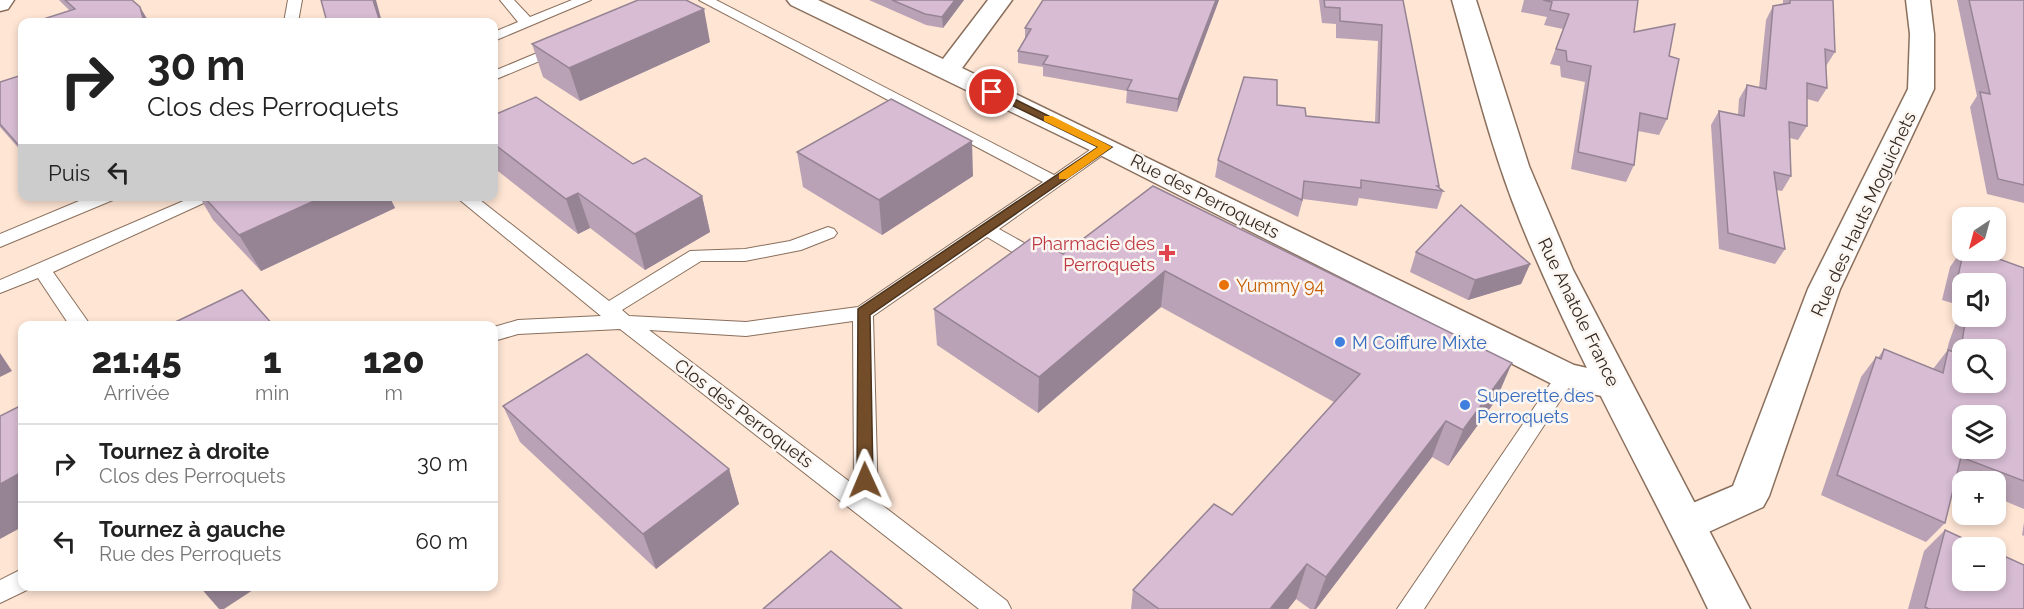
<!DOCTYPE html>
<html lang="fr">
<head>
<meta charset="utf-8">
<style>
	body { margin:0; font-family:Raleway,sans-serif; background:#f2f2f2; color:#222; height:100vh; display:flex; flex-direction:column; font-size:22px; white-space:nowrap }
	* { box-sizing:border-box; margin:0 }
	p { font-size:20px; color:#767676 }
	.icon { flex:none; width:33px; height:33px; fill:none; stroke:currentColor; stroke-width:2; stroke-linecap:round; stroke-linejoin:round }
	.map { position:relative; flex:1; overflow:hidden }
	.panel { position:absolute; left:18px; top:321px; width:480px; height:270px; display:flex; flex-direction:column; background:#fff; border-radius:12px; box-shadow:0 3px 9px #0003 }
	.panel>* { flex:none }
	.hud { position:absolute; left:18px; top:18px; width:480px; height:183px; border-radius:12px; box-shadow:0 3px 9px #0003; background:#fff; color:#222; overflow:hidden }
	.needle { width:39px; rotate:216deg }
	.fabs { position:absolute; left:1952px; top:207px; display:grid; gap:12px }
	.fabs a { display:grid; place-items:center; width:54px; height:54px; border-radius:12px; background:#fff; box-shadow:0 3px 9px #0003; font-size:30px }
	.pin { position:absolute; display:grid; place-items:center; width:51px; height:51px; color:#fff; margin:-26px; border:3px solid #fff; border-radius:50%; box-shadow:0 2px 6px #0007 }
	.me { position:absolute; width:66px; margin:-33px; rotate:359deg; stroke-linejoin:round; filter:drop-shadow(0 0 4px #0008) }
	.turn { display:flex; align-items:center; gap:21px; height:126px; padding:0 30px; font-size:27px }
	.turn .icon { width:78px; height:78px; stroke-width:2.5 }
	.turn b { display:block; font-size:42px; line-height:51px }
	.then { display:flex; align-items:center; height:57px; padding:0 30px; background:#0003; gap:12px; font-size:22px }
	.eta { display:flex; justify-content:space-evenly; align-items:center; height:102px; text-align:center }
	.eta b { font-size:36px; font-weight:800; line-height:42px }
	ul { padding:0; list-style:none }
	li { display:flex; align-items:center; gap:18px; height:78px; padding:0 30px; border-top:2px solid #e0e0e0 }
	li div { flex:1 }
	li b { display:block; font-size:22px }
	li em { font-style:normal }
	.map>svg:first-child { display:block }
</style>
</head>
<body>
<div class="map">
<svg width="2024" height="609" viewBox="0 0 2024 609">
	<rect width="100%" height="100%" fill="#fee5d4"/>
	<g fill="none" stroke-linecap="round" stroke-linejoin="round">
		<defs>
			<g id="service">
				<polygon points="288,0 302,0 298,22 284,22"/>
				<polygon points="500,0 514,0 530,17 572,0 591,0 494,41 494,32 518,22"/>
				<path d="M699 0H716L1054 175 1100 143 1106 142 1114 147 999 229 1033 248 1035 252 1033 256H1019L987 237 873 316 878 502 1007 601 1011 609H979L620 329 518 334 494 341V327L518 320 601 316 455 196H475L609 301 690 251 745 249 790 241 828 227 834 229 837 233 834 237 801 250 745 261H701L622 310 629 316 746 322 858 307 1043 182ZM853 321 854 485 649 330 746 336Z"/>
				<polygon points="561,43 568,47 566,50 494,80 494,71"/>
				<polygon points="91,196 115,196 113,200 0,247 0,234"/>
				<polygon points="195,196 219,196 53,272 91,326 70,326 38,278 0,293 0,280"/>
				<polygon points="1566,368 1573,371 1576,376 1573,381 1424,609 1397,609 1559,371"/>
				<polygon points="22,569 22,586 31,588 0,603 0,580"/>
			</g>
			<g id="minor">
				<polygon points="0,0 14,0 8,9 0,11"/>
				<polygon points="787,0 818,0 943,59 988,0 1012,0 962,68 1574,365 1627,377 1632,386 1627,395 1614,399 1554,385 1096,153 791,5"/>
				<polygon points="1906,0 1930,0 1934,34 1934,89 1840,289 1769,496 1763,507 1702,535 1688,540 1674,535 1668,523 1674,511 1733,486 1808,289 1908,89 1910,34"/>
			</g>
			<path id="tertiary" d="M1452 0H1476L1529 166 1573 270 1750 609H1708C1646 479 1574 354 1520 221 1491 149 1473 74 1452 0Z"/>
		</defs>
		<use href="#service" stroke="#8a6f5c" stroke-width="2"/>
		<use href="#minor" stroke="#8a6f5c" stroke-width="3"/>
		<use href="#tertiary" stroke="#8a6f5c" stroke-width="3"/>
		<use href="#service" fill="#fff" fill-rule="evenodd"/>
		<use href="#minor" fill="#fff" fill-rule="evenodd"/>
		<use href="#tertiary" fill="#fff" fill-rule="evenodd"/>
	</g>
	<g fill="#b9a2b5" fill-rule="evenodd">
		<polygon points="59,0 132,0 149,22 70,11"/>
		<polygon points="869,0 964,0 943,28 926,25"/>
		<polygon points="1219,0 1177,112 1126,103 1127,91 1043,76 1043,67 1018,63 1018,51 1025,40 1025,28"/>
		<polygon points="1319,0 1403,0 1439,187 1443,191 1437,209 1359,198 1357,206 1303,199 1298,217 1215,177 1218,160 1277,105 1306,116 1375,122 1378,41 1336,38 1336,24 1322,23"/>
		<polygon points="1524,0 1638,0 1634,32 1669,56 1667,119 1659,135 1638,131 1634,165 1626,182 1571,169 1585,82 1561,77 1560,66 1550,64 1563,29 1544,25 1547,17 1521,12"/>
		<polygon points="1783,0 1833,0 1835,52 1826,66 1827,88 1818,102 1807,99 1807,126 1798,140 1790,138 1791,176 1782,191 1776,190 1785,249 1775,264 1719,249 1711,125 1719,111 1738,115 1739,99 1747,85 1759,88 1766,20 1773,6 1783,4"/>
		<polygon points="1957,0 2024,0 2024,203 1987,194 1970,107 1977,96"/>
		<polygon points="710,42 580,101 543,77 532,44"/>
		<polygon points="22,75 22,152 0,127 0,82"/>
		<polygon points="494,115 633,164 702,196 710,232 645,270 590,228 578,234 494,168"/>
		<polygon points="797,152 973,176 882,235 803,187"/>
		<polygon points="1153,186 1496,400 1448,466 1432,457 1316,609 1310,609 1296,599 1288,609 1131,609 1133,590 1232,515 1334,402 1161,307 1038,413 937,345 934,309 1063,254"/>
		<polygon points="199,196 389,196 395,208 261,271 213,220"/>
		<path d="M1962 250H1974L2024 268V509L1995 497V482H1962V484L1955 481 1945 523 1926 542 1821 495 1861 377 1876 357 1878 358 1884 349 1933 369 1947 351 1949 342 1962 306 1942 300 1950 267ZM1962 284H1995V316H1962Z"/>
		<polygon points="1416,252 1530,264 1521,284 1468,300 1410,272"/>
		<polygon points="503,406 729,469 739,504 656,569 520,442"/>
		<polygon points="2024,522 2024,536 2022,535"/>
		<polygon points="1945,530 2024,609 1908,609 1924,551"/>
	</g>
	<g fill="#968494">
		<polygon points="373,0 376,0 382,22 380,22"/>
		<polygon points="955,0 964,0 943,28 942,17"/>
		<polygon points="1216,0 1219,0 1177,112 1178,99"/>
		<polygon points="140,7 149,22 144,22"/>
		<polygon points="704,9 710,42 580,101 569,68"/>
		<polygon points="972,141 973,176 882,235 879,200"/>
		<polygon points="578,193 590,228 578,234 566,199"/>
		<polygon points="325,196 389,196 395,208 261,271 239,235"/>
		<polygon points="702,196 710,232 645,270 635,234"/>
		<polygon points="1530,264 1521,284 1468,300 1475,280"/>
		<polygon points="1165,271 1161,307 1038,413 1039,377"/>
		<polygon points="0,353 12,371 0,377"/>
		<polygon points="1512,363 1496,400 1448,466 1463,430"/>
		<polygon points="1446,421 1432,457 1316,609 1314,609 1326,577"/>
		<polygon points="729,469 739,504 656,569 643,534"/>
		<polygon points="22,472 22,527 0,539 0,484"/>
		<polygon points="1307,564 1296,599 1288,609 1270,609"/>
		<polygon points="199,586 259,586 224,609 219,609"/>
	</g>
	<g fill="#d7bcd3" stroke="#968494" stroke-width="1.5" fill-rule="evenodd">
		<polygon points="65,0 132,0 140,7 144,22 34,22 75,9"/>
		<polygon points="321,0 373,0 380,22 327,22"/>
		<polygon points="638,0 686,0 704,9 569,68 532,44"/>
		<polygon points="892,0 955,0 942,17 925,14"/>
		<polygon points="1043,0 1216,0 1178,99 1127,90 1132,80 1043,64 1048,56 1018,51 1031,29 1025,28"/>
		<polygon points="1324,0 1403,0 1439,186 1437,186 1443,191 1361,180 1361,188 1304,181 1302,200 1218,160 1244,77 1277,80 1277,105 1305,108 1306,116 1379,123 1382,25 1340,21 1340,8 1325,7"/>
		<polygon points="1543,0 1638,0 1634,32 1675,24 1669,56 1679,59 1667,119 1640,113 1634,165 1578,152 1591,66 1567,61 1566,51 1556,49 1569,14 1550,10 1552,2"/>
		<polygon points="1790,0 1833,0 1835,52 1825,49 1827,88 1807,83 1807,126 1789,122 1791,176 1774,172 1785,249 1728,233 1719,111 1744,116 1747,85 1766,89 1773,6 1790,3"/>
		<polygon points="1969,0 2024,0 2024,185 1998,179 1980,92 1990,94"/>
		<polygon points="22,75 22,149 0,124 0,82"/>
		<polygon points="536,97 633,164 645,158 702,196 635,234 578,193 566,199 494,144 494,115"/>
		<polygon points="891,99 972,141 879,200 797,152"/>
		<polygon points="1153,186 1512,363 1463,430 1446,421 1326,577 1307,564 1270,609 1159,609 1133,590 1214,504 1232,515 1360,374 1165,271 1039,377 934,309 1033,237 1063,254"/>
		<polygon points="203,196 325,196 239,235"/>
		<polygon points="1461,205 1530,264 1475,280 1416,252"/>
		<path d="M1964 250H1974L2024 268V481L1961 457 1945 523 1837 475 1876 357 1881 359 1884 349 1943 373 1948 350 1960 354 1965 323 1967 316H1995V284H1968L1957 280ZM1962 350H1995V382H1962ZM1962 416H1995V448H1962Z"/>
		<polygon points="242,290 274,326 167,326"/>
		<polygon points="587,354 729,469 643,534 503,406"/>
		<polygon points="22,405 22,472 0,484 0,416"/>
		<polygon points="1945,530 1984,548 1962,548 1962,580 1995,580 1995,552 2024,565 2024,609 1929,609 1925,607"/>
		<polygon points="831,551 902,609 763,609"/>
	</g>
	<polygon fill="#734d29" stroke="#4b321b" stroke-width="1.5" points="989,90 996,90 1112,147 870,315 873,480 865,487 857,480 858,309 1098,147 989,94"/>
	<polygon fill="#f59e0b" points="1044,116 1052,116 1112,147 1067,179 1059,179 1059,174 1098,147 1044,121"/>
	<path fill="#e0444e" stroke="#fcf6f2" stroke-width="2" d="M1164 244h6v6h6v6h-6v6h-6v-6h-6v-6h6z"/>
	<circle fill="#e8710a" stroke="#fcf6f2" stroke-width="2" cx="1224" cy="285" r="6"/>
	<g fill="#3f7fe0" stroke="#fcf6f2" stroke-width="2">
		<circle cx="1340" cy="342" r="6"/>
		<circle cx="1465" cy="405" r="6"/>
	</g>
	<g text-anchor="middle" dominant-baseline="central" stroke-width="5" stroke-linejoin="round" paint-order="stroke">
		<g font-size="18" fill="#332820" stroke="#fcf6f2">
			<text transform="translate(1205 196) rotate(27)">Rue des Perroquets</text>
			<text transform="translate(1863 214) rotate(-65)">Rue des Hauts Moguichets</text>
			<text transform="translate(1579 312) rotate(64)">Rue Anatole France</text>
			<text transform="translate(744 413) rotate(37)">Clos des Perroquets</text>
		</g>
		<g font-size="18" fill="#be3a42" stroke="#fcf6f2" text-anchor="end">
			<text x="1155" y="243">Pharmacie des<tspan x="1155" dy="21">Perroquets</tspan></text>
		</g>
		<g font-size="18" fill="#c56008" stroke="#fcf6f2" text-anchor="start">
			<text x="1236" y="285">Yummy 94</text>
		</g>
		<g font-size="18" fill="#366cbe" stroke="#fcf6f2" text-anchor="start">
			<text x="1352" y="342">M Coiffure Mixte</text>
			<text x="1477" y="395">Superette des<tspan x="1477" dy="21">Perroquets</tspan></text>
		</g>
	</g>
</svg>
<div class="fabs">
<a><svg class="needle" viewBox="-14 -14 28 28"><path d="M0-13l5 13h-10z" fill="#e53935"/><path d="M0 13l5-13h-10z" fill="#767676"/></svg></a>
<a><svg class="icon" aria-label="sound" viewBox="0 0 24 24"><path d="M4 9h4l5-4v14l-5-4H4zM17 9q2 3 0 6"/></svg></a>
<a><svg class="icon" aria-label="search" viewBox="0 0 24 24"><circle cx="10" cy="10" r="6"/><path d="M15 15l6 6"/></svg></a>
<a><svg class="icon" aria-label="layers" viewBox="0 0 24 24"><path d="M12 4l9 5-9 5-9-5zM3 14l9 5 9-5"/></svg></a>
<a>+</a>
<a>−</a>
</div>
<div class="pin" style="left:992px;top:92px;background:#d93025"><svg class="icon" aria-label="arrive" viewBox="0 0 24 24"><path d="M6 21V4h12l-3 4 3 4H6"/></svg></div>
<svg class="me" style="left:865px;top:480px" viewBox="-20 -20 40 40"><path d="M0-17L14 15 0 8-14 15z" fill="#734d29" stroke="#fff" stroke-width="4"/></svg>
<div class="hud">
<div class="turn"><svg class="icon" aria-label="right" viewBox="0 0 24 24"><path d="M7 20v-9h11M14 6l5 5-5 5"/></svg><div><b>30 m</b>Clos des Perroquets</div></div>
<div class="then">Puis<svg class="icon" aria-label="left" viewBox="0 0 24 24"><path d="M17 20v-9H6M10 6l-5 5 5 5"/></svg></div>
</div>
<section class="panel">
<div class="eta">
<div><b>21:45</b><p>Arrivée</p></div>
<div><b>1</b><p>min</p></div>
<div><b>120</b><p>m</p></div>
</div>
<ul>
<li><svg class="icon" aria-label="right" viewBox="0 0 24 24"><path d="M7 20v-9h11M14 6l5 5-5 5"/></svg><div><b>Tournez à droite</b><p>Clos des Perroquets</p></div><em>30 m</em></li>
<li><svg class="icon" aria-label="left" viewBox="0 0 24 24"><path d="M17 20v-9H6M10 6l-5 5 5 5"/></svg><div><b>Tournez à gauche</b><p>Rue des Perroquets</p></div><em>60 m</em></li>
</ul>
</section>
</div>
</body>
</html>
